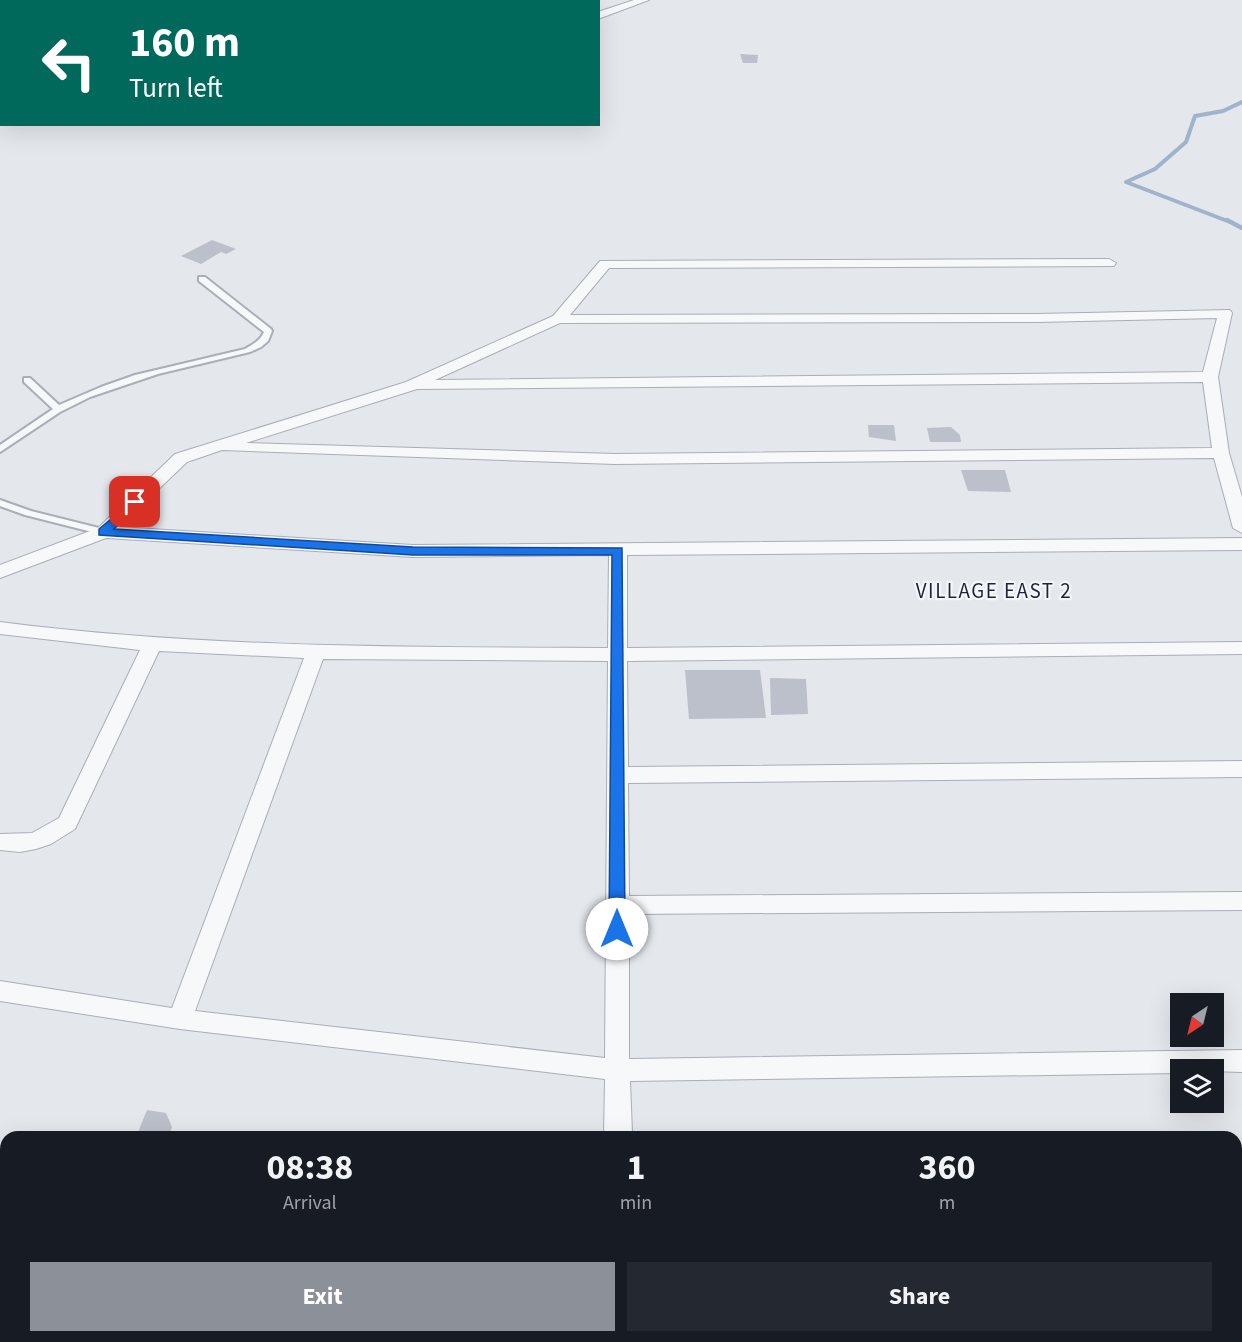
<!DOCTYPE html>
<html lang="en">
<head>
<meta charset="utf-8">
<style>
	body { margin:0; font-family:"Source Sans 3",sans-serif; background:#242831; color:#f1f3f6; height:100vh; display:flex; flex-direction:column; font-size:22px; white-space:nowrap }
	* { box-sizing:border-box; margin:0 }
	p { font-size:20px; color:#9ea1a6 }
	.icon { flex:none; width:33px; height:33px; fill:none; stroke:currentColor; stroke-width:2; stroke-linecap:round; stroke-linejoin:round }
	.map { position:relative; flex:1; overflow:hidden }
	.drawer { position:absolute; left:0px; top:1131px; width:1242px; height:212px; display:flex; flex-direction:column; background:#171b24; border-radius:18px 18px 0 0; box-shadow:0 6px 24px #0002 }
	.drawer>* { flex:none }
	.hud { position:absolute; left:0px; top:0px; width:600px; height:126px; box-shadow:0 6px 24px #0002; background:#00695c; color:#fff; overflow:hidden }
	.needle { width:39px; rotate:215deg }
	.fabs { position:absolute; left:1170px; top:993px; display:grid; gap:12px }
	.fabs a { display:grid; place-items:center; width:54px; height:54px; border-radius:0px; background:#171b24; box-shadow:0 6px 24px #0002; font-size:30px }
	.pin { position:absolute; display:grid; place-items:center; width:51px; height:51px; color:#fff; margin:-26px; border-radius:12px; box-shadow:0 3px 9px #0006 }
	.me { position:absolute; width:66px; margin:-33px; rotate:0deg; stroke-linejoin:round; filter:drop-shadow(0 0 4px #0008) }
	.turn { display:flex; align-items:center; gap:21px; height:126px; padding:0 30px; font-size:27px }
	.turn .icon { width:78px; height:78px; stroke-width:2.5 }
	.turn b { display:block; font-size:42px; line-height:51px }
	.eta { display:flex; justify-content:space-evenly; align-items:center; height:102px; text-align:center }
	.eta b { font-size:36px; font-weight:700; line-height:42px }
	.button { display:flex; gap:12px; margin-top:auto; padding:12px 30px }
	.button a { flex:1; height:69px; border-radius:0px; background:#8c9099; color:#fff; font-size:24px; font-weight:700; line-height:69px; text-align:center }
	.button a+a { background:#242831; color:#f1f3f6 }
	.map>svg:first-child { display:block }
</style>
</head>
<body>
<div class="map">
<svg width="1242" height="1342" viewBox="0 0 1242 1342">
	<rect width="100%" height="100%" fill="#e4e7ec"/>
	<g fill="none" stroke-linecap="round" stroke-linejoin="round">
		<polyline stroke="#9fb4cc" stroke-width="4" points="1230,222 1126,182 1155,169 1186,142 1195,116 1223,111 1242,102"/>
		<polyline stroke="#9fb4cc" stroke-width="4.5" points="1227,220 1242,228"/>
		<g fill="#9fb4cc" fill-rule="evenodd">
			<polygon points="573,0 595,0 572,2"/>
			<rect x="0" y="84" width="2" height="14"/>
		</g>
	</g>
	<g fill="#bbc0ca">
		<polygon points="740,54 758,55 757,63 743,63"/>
		<polygon points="212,240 236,249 226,254 221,252 201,264 181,256"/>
		<polygon points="868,425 894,425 896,441 869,437"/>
		<polygon points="951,427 960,435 961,442 930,442 927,428"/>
		<polygon points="961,470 1005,470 1011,492 968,491"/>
		<polygon points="685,670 760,670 766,718 689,719"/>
		<polygon points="770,678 806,679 808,714 771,715"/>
		<polygon points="147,1110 166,1113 172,1127 169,1137 136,1137"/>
		<polygon points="34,1336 51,1336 55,1339 52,1342 33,1342"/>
		<polygon points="96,1336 134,1336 142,1342 104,1342"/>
		<polygon points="245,1336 278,1336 275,1342 251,1342 245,1339"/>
		<polygon points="455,1336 500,1336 501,1338 498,1342 451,1342"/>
		<polygon points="514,1336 546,1336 542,1342 522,1342"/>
	</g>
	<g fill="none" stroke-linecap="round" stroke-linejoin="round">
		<defs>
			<g id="service">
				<polygon points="555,0 562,0 553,2"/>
				<path d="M199 277H205L271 329 272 331 268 341 261 347 250 352 158 374 90 397 60 412 0 452V445L53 409 24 382V378H30L59 405 101 387 135 375 245 349C253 344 260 341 264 332L199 281Z"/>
				<polygon points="0,500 31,511 107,530 109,532 104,535 25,515 0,506"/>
			</g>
			<g id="minor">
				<polygon points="634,0 649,0 598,19 598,12"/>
				<rect x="0" y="98" width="2" height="8"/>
				<path d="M1109 259 1116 263 1114 266 609 268 570 315 1037 314 1230 310 1232 313 1218 377 1229 453 1242 497V533L1233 528 1214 458 615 464 222 450 187 462 119 527 413 545 1242 538V550L627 555V648L1242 642V654L627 661 628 767 1242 761V777L628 783 629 896 1242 892V910L629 914V1059L1242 1050V1072L1180 1070V1073L630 1081 632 1133 630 1137H604L605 1079 180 1029 0 1001V981L172 1008 304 658 159 651 75 829 51 844 36 849 20 852 0 850V834L32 833 59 818 140 650 0 634V622C202 648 405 647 608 648L609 555 413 557 106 538 0 578V565L98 528 175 454 406 382 553 316 600 261ZM1217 318 1203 372 435 380 560 323 1037 322ZM1203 382 1212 448 615 454 246 443 417 389ZM323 659 608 661 605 1058 195 1011Z"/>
				<polygon points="1236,1304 1242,1306 1242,1334 1236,1332"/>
				<polygon points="428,1336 459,1336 457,1342 426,1342"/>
				<polygon points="1193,1336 1221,1336 1219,1342 1191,1342"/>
			</g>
		</defs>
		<use href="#service" stroke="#a9aeb7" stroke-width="4"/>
		<use href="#minor" stroke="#a9aeb7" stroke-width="2"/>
		<use href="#service" fill="#f7f8fa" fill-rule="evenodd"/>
		<use href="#minor" fill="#f7f8fa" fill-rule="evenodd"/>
	</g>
	<polygon fill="#1a73e8" stroke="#114b97" stroke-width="1.5" points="135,499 141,502 114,529 413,547 622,548 625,929 623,933 611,933 609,929 612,555 413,555 99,535 99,529"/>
	<g text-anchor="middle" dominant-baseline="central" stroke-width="4.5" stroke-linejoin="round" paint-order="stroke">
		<g font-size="21" letter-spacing="1.5" fill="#1d2536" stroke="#f4f6f9">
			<text x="994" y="591">VILLAGE EAST 2</text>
		</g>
	</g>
</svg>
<div class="fabs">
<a><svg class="needle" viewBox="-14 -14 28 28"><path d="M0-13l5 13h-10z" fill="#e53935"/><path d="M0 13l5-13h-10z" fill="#9ea1a6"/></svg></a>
<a><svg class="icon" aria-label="layers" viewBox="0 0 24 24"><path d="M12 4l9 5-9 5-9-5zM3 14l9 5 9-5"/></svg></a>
</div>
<div class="pin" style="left:135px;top:502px;background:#d93025"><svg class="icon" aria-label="arrive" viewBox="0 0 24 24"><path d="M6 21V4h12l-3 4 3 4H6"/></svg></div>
<svg class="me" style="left:617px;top:929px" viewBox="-20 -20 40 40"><circle r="19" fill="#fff"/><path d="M0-13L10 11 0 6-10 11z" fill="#1a73e8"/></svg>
<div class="hud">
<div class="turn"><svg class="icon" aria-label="left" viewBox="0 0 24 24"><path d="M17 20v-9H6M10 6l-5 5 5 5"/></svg><div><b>160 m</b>Turn left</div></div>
</div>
<section class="drawer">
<div class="eta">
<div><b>08:38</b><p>Arrival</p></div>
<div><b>1</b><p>min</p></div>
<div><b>360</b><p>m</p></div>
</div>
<div class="button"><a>Exit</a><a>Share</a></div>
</section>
</div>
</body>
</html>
